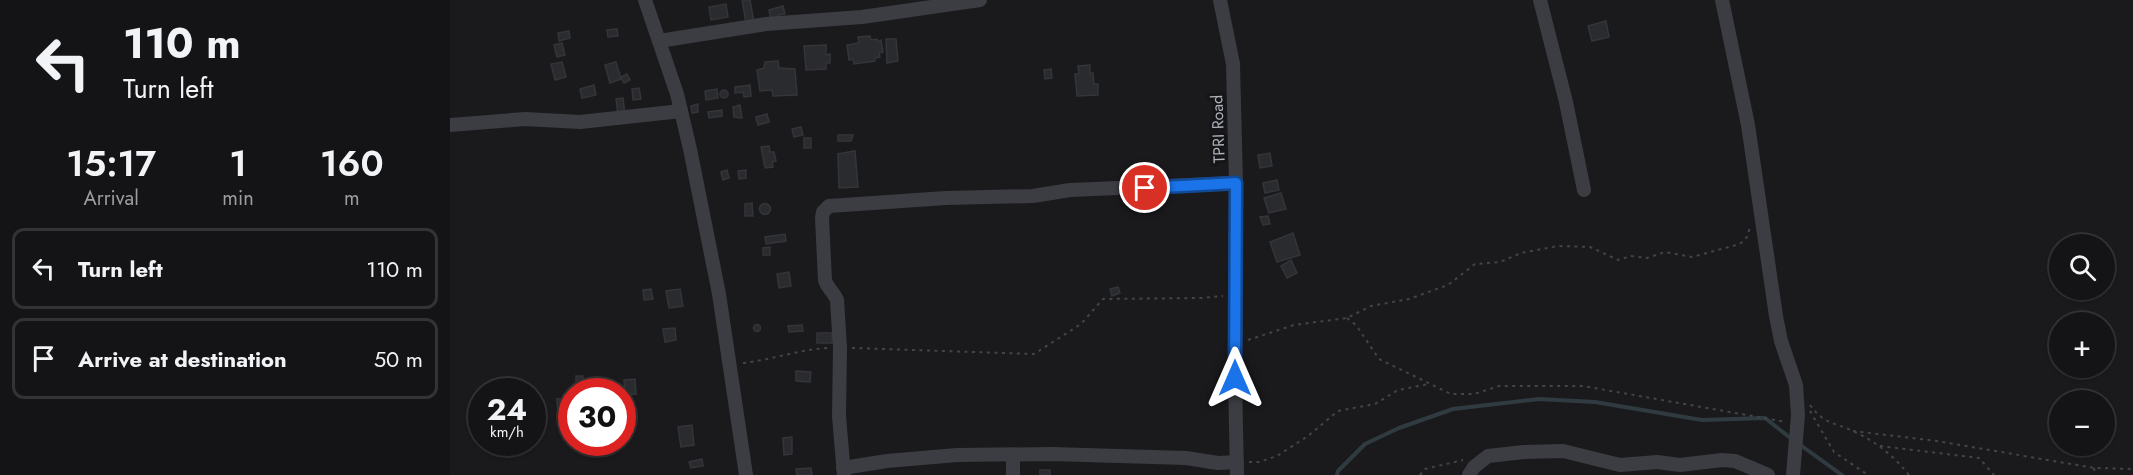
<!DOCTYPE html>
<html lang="en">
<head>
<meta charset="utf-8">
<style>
	body { margin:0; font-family:Jost,sans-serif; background:#212123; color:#f1f3f6; height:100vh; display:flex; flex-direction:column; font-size:22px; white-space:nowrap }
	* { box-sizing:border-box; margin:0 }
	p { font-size:20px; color:#9d9ea1 }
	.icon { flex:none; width:33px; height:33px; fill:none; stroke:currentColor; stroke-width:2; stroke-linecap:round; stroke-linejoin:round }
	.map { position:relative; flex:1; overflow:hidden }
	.sheet { display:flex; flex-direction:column; background:#141416; width:450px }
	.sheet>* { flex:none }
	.top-card { background:#141416; color:#f1f3f6; overflow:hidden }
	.buttons { position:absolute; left:1599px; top:234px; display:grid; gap:12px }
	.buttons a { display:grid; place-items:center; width:66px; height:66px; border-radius:50%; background:#141416; box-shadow:0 2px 4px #0004,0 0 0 2px #333335; font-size:30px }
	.speed { position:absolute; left:18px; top:378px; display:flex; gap:12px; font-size:30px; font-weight:700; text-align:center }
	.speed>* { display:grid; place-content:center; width:78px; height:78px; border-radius:50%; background:#141416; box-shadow:0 2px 4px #0004,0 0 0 2px #333335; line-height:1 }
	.speed small { font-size:15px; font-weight:400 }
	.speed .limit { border:9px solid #d22; background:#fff; color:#111 }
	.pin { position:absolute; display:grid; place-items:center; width:51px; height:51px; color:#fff; margin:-26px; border:3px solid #fff; border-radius:50%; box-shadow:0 2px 6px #0007 }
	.me { position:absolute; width:66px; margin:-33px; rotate:0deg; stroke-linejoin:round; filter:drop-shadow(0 0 4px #0008) }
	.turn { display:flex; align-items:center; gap:21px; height:126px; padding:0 24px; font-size:27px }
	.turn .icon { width:78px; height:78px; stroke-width:2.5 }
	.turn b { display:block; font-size:42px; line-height:51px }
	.eta { display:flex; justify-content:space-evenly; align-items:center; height:102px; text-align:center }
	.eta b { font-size:36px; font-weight:600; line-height:42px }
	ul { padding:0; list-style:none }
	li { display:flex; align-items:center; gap:18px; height:81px; margin:0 12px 9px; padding:0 12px; border:3px solid #333335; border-radius:12px }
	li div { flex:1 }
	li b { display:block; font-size:22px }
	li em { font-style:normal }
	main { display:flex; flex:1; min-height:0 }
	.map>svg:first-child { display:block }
</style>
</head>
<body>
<main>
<section class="sheet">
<div class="top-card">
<div class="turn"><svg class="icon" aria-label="left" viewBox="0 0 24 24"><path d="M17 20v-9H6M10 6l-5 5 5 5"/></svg><div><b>110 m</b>Turn left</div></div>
</div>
<div class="eta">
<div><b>15:17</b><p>Arrival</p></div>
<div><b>1</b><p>min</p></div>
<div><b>160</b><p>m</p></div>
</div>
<ul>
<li><svg class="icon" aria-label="left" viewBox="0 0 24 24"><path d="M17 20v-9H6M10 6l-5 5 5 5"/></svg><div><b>Turn left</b></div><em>110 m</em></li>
<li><svg class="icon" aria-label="arrive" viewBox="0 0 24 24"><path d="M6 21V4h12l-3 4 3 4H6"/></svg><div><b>Arrive at destination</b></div><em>50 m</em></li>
</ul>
</section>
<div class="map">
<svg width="1683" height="475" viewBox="0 0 1683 475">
	<rect width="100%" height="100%" fill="#1a1a1d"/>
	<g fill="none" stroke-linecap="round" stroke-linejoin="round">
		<g stroke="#303b41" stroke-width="4">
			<polyline points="1349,444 1392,475"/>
			<polyline points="887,475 888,471 915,444 949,428 1003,409 1089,399 1145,402 1252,420 1315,418 1343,440"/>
		</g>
	</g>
	<g fill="#2a2b2e" stroke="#343539" stroke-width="1.5">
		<polygon points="292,0 300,0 304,22 296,23"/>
		<polygon points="276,4 278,17 261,20 259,7"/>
		<polygon points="333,6 335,14 329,15 330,19 321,21 319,10"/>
		<polygon points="1156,21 1159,37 1142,41 1138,26"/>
		<polygon points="167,29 168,36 158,37 157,30"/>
		<polygon points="119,31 120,38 109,41 108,33"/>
		<polygon points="420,36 421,40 427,39 428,42 431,40 433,52 429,53 430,57 425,58 425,61 404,64 403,59 399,60 397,45 409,43 408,37"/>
		<polygon points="436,39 446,39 448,61 437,63"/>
		<polygon points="112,43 115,55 107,57 104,45"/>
		<polygon points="376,45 376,55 380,54 380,63 376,63 376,69 356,70 354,46"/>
		<polygon points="328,61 329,68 345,69 347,95 323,96 322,90 310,91 307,70 314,68 315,62"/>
		<polygon points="112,62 116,77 105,80 101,64"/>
		<polygon points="166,62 171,79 160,83 155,65"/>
		<polygon points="640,65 640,73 643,73 644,84 648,84 648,95 627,96 625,74 629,74 628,66"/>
		<polygon points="601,69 602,78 595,79 594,70"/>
		<polygon points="177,74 180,80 174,83 171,77"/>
		<polygon points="144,85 146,95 132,98 130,89"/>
		<polygon points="300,85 301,96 294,97 293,92 285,93 285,87"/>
		<polygon points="189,88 191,99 183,100 182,89"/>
		<polygon points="267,89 268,98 256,100 255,91"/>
		<circle cx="274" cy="94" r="4"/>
		<polygon points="173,98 175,115 168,115 166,99"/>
		<polygon points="248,104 248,112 242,113 241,106"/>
		<polygon points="290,105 292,118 284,117 283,107"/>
		<polygon points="272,110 272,116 259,118 258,112"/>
		<polygon points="317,114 319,122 308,125 306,117"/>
		<polygon points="351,127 353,135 344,137 342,129"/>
		<polygon points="388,135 403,135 401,141 388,141"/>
		<rect x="354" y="138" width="7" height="10"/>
		<polygon points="319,146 320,152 324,152 326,161 322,162 323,167 315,168 311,147"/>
		<polygon points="405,151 408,187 389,188 388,154"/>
		<polygon points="820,153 822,166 810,168 808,155"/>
		<polygon points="277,170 279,178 273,180 271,172"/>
		<polygon points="296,170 296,178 289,179 288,171"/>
		<polygon points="827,180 829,190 815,193 813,183"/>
		<polygon points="831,193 836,209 819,213 814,198"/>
		<polygon points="302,203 303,216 295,216 295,204"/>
		<circle cx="315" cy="209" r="5.5"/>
		<polygon points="818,216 820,224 813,225 810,217"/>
		<polygon points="843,233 850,255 827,262 820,242"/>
		<polygon points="335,234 336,241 316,244 315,237"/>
		<polygon points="320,247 320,255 313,255 313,248"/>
		<polygon points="841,260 847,273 837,278 831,266"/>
		<polygon points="339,272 341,286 329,288 327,274"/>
		<polygon points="668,287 670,293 662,296 660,289"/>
		<polygon points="201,289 203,299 194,300 193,290"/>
		<polygon points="230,289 233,306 219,308 216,291"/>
		<circle cx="307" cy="328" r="3.5"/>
		<polygon points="352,325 353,331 339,332 338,326"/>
		<polygon points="225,328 226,340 215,342 213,329"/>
		<rect x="367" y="333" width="15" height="10"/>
		<polygon points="346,371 361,372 360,382 346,381"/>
		<rect x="126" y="376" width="7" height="10"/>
		<polygon points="185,379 186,394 175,395 174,380"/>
		<polygon points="162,383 163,391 151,391 150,384"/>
		<circle cx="140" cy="389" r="3.5"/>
		<polygon points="120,398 122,413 108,414 107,399"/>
		<polygon points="119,416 121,429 114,430 112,418"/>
		<polygon points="242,425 244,445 231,447 228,427"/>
		<circle cx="117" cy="434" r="3.5"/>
		<polygon points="342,437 342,454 334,455 333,438"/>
		<polygon points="252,459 253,466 241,468 239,462"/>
		<polygon points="361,468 362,475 347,475 346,469"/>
		<rect x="590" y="470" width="10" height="5"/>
	</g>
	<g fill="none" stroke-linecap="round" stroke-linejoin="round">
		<g stroke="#414449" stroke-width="2" stroke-dasharray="3 4.5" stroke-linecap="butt">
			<polyline points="897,318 906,325 929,359 1001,394 1024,394 1049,386 1133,386 1336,422"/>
			<polyline points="798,340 844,325 897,318 921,306 959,299 998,285 1025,264 1050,262 1071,253 1108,246 1140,247 1168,260 1181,256 1197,258 1215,252 1242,257 1290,244 1297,237 1300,227"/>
			<polyline points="402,348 584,354 631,324 653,299 752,298 773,296"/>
			<path d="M293 363C322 360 349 349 379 348"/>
			<path d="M1360 405C1374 424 1383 422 1403 431 1425 441 1444 456 1459 475"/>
			<polyline points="1360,411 1384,452 1418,475"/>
			<polyline points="1403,431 1487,441 1644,468 1683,469"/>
			<polyline points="1430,446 1529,458 1544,475"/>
			<polyline points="799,462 809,462 827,456 858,436 888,411 925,404 948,390 979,384"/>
			<polyline points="1644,468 1645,475"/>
			<polyline points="970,475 975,469 1013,460"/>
		</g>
		<g stroke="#3b3d42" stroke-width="14">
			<polyline points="195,0 227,94 240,149 269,294 296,475"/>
			<polyline points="770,0 783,64 786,183 785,378 787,475"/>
			<polyline points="1090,0 1116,102 1134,190"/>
			<polyline points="1272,0 1298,125 1326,316 1331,341 1346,385 1348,415 1343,475"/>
			<polyline points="209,41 316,24 412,17 530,0"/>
			<polyline points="0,125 75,119 130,122 231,111"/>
			<polyline points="563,455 563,475"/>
			<polyline points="393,468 437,461 507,455 602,454 736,458 768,463 787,462"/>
			<path d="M394 475 389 416 390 348 387 300C384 292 377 288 375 280L372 218 373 212 379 206 496 198 583 196 620 190 786 183"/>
			<polyline points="1019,475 1024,467 1038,456 1074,452 1113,451 1170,465 1207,462 1230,465 1272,460 1285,461 1318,475"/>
		</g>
	</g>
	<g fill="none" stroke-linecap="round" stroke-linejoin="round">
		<defs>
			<polyline id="route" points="695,188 786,183 785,378"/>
		</defs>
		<use href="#route" stroke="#114b97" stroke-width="15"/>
		<use href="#route" stroke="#1a73e8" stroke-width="10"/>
	</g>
	<g text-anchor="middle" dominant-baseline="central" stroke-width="6" stroke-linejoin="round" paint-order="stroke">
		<g font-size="16" fill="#adb3bc" stroke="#151518">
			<text transform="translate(768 129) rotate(-92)">TPRI Road</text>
		</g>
	</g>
</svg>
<div class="buttons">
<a><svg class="icon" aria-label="search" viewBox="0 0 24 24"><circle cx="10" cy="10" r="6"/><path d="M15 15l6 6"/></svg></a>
<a>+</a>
<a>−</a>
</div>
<div class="speed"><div>24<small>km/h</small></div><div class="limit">30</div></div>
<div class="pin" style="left:695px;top:188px;background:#d93025"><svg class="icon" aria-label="arrive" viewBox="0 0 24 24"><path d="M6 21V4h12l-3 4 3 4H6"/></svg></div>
<svg class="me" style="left:785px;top:378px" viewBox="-20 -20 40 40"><path d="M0-17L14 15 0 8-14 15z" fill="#1a73e8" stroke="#fff" stroke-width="4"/></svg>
</div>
</main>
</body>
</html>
